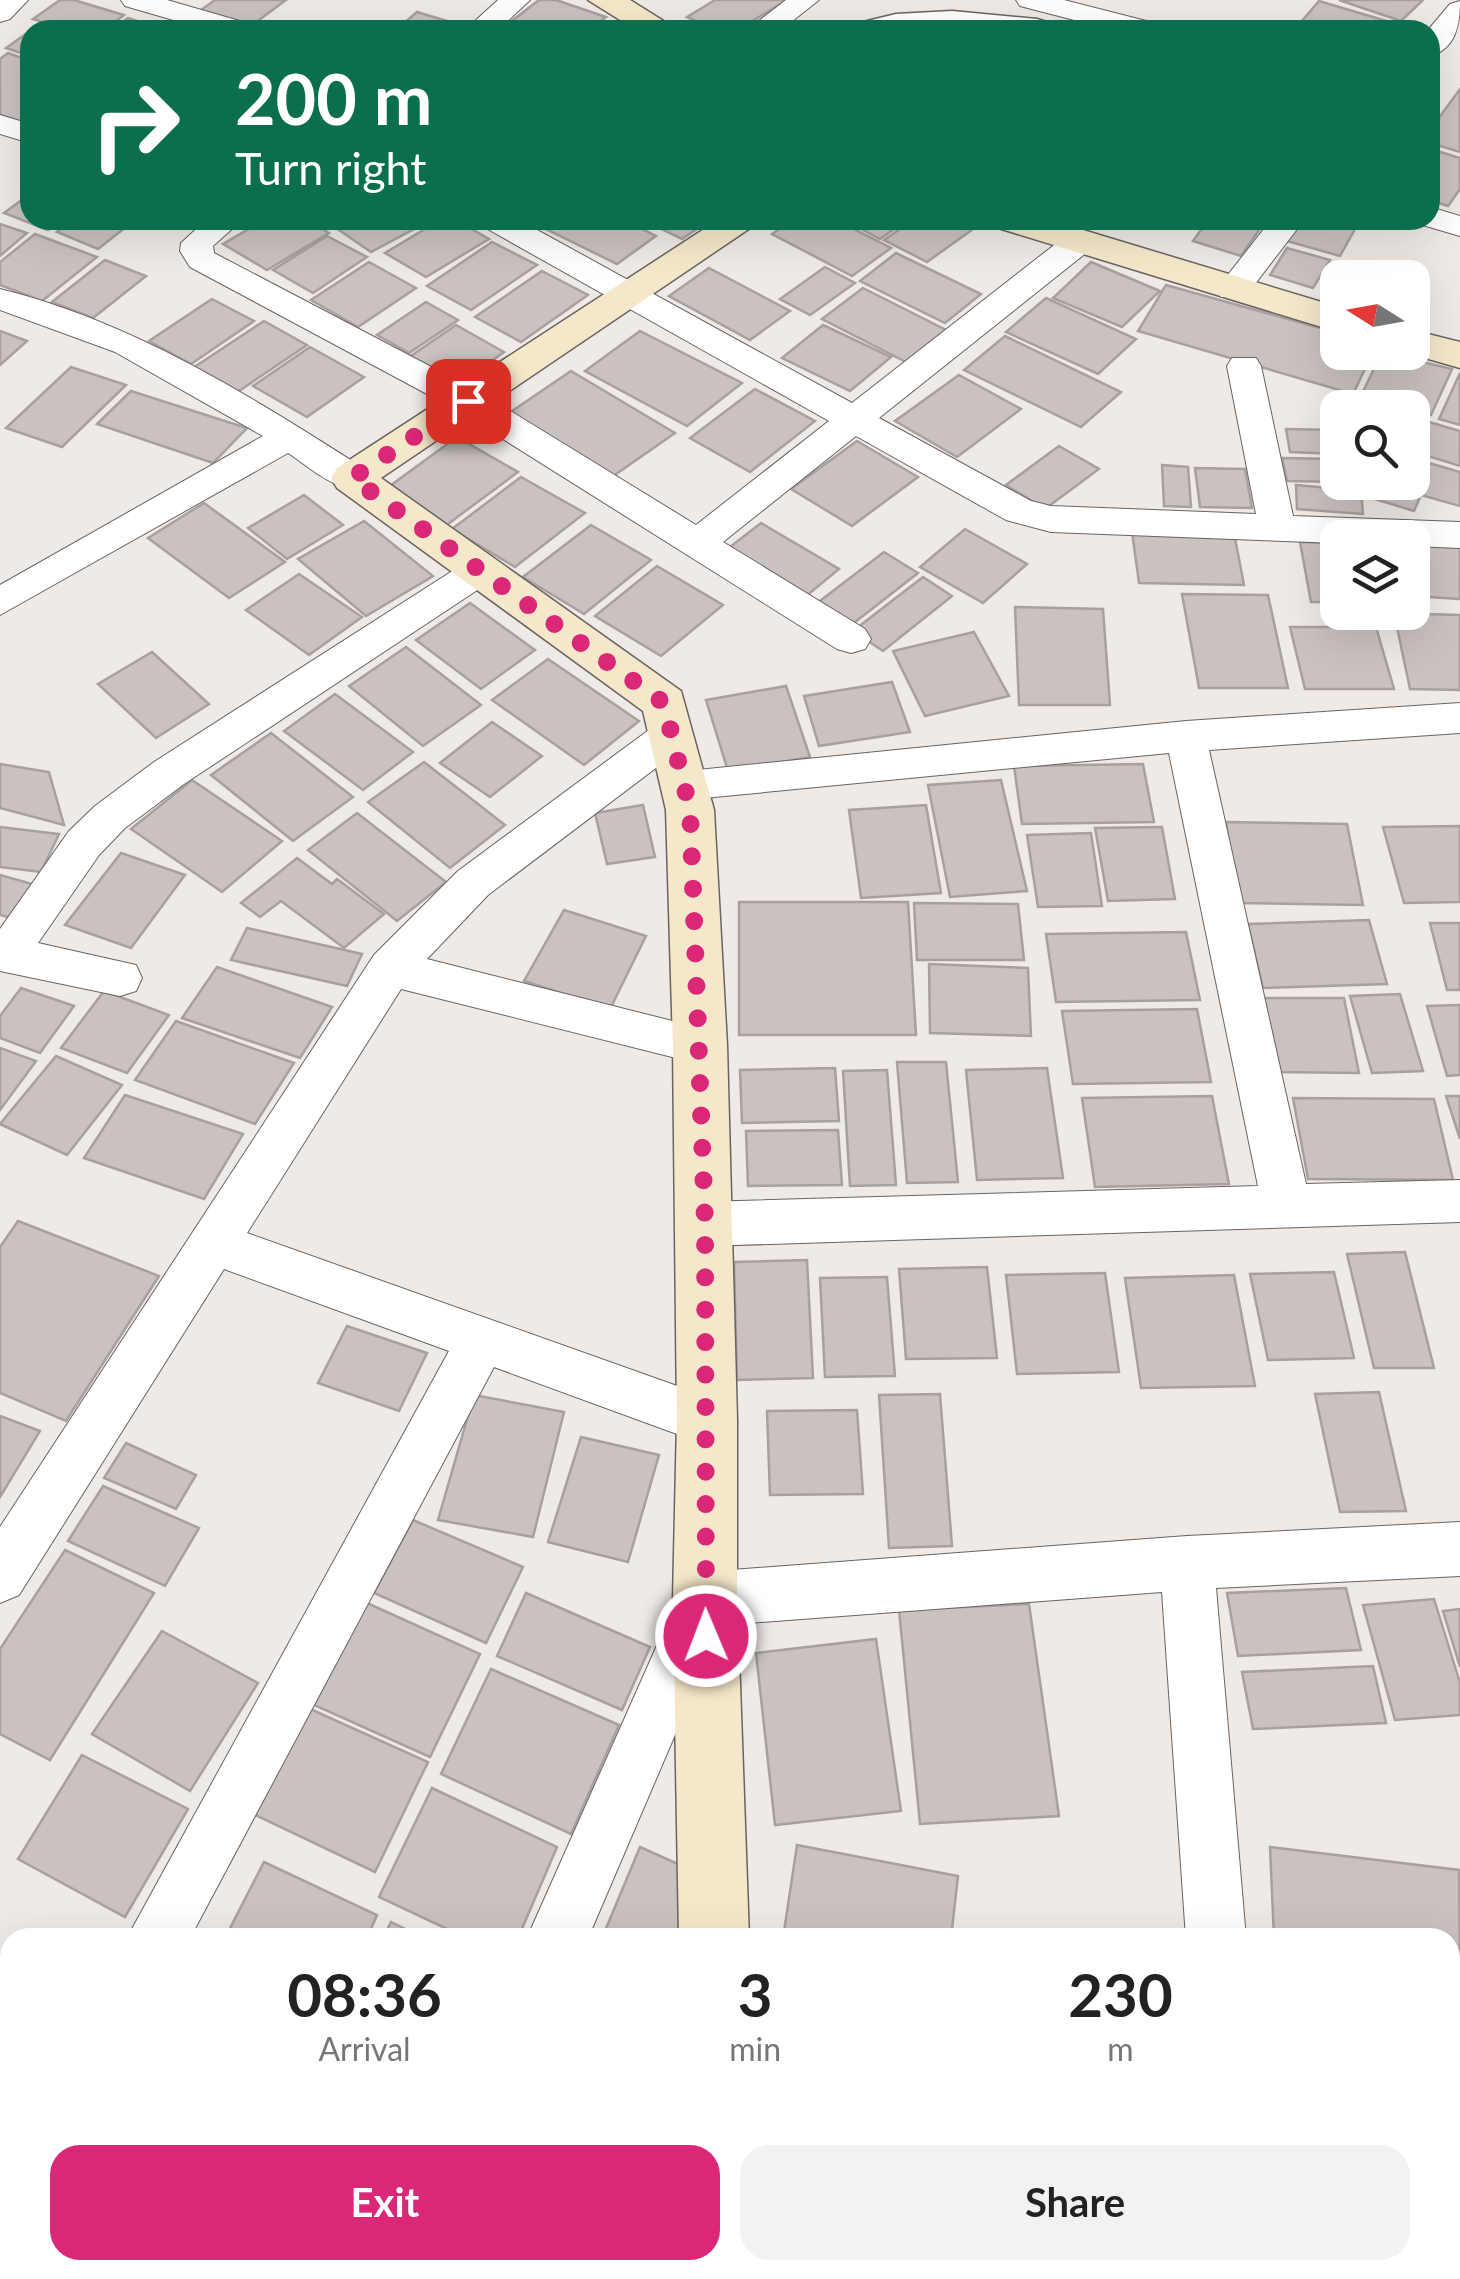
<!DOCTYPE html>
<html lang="en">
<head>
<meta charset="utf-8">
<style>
	body { margin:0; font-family:Lato,sans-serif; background:#f2f2f2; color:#222; height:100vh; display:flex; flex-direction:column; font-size:38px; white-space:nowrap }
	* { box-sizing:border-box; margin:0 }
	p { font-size:32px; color:#767676 }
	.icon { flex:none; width:55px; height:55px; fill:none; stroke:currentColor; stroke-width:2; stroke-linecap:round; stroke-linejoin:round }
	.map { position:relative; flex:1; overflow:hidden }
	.details { position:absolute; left:0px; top:1928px; width:1460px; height:352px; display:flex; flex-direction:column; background:#fff; border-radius:30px 30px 0 0; box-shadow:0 10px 40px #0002 }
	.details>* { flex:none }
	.banner { position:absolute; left:20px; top:20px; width:1420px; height:210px; border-radius:30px; box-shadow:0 10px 40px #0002; background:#0b6e4f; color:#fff; overflow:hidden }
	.needle { width:65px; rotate:281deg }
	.controls { position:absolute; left:1320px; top:260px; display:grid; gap:20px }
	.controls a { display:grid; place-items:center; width:110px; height:110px; border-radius:20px; background:#fff; box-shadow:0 10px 40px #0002; font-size:50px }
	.pin { position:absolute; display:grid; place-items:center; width:85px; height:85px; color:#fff; margin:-42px; border-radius:20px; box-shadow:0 5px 15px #0006 }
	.me { position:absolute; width:110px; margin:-55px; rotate:359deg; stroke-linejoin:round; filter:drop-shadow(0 0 8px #0008) }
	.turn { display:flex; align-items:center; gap:35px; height:210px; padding:0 50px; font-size:45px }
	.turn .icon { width:130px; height:130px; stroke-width:2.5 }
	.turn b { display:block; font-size:70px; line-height:85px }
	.eta { display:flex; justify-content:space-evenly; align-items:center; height:170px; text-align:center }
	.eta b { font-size:60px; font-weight:700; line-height:70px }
	.action { display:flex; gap:20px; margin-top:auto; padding:20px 50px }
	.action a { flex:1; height:115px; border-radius:30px; background:#db2777; color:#fff; font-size:40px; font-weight:700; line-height:115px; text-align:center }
	.action a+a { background:#f2f2f2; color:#222 }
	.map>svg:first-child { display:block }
</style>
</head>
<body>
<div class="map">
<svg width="1460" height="2279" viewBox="0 0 1460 2279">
	<rect width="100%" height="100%" fill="#f0eae6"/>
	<g fill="#c9c2c0" stroke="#a7a09f" stroke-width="2.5">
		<polygon points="60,0 74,0 124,15 104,30 68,30 33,19"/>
		<polygon points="215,0 286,0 251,26 201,10"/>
		<polygon points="539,0 556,0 606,17 590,30 504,27"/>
		<polygon points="715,0 787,0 738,30 716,30 687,17"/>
		<polygon points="1339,0 1423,0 1401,21"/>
		<polygon points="1319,1 1400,25 1396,30 1296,28"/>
		<polygon points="417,12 467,27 396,30"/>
		<polygon points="128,18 164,30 112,30"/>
		<polygon points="30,31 30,56 6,48"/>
		<polygon points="8,53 30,61 30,113 19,122 0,115 0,59"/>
		<polygon points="1460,89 1460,152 1430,143 1430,130"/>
		<polygon points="1434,150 1460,158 1460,189 1448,206 1430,200"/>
		<polygon points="30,194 30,220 62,220 48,230 4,213"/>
		<polygon points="73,220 135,220 98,249 57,232"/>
		<polygon points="264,220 307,220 329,233 267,270 223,244"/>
		<polygon points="352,220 431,220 371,252 336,228"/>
		<polygon points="440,220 456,220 489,239 426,277 385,253"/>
		<polygon points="563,220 624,220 656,236 617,264 548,230"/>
		<polygon points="643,220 710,220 682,239"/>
		<polygon points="793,220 836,220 891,248 852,276 772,234"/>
		<polygon points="844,220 907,220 880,239"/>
		<polygon points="913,220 962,220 976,227 927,262 884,240"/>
		<polygon points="1208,220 1266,220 1241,256 1193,241"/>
		<polygon points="1299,220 1360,220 1340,256 1287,241"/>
		<polygon points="0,224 27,233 0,256"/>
		<polygon points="35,234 97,257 42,301 0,285 0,262"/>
		<polygon points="327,236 367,257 313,293 273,270"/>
		<polygon points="492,242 537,265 471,310 427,286"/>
		<polygon points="1287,248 1330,260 1313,288 1270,275"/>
		<polygon points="896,253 981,294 945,323 860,281"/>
		<polygon points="105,260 146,276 93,318 52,302"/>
		<polygon points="369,262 416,288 358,327 311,300"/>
		<polygon points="1091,262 1160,291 1122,327 1053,298"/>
		<polygon points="825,267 855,283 810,315 780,299"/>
		<polygon points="709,268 790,311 750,340 669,296"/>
		<polygon points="542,271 588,295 521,342 475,317"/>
		<polygon points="1166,285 1338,333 1338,352 1373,352 1353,394 1138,331"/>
		<polygon points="863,288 946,330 906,362 822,319"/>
		<polygon points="1046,298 1136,339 1098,374 1006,332"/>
		<polygon points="212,299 254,321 191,364 149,341"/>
		<polygon points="426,302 458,320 409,353 377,335"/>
		<polygon points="264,321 307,345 236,393 193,368"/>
		<polygon points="456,325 504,352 456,386 408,358"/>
		<polygon points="823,325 891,357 850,391 782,358"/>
		<polygon points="0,331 27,341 0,365"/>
		<polygon points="640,331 742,383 687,426 585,371"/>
		<polygon points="1005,336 1121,392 1081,427 964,370"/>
		<polygon points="310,347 364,377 307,417 253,386"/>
		<polygon points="1382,352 1452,369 1431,415 1361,396"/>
		<polygon points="71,367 126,385 62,447 6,428"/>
		<polygon points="571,371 675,433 609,479 506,415"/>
		<polygon points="1460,373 1460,425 1439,419"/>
		<polygon points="959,375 1021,409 957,457 895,421"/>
		<polygon points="755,389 815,421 750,472 690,438"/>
		<polygon points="131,391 247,428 213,463 97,424"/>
		<polygon points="1412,417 1460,431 1460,466 1412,451"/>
		<polygon points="1286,429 1338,430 1338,454 1290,452"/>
		<polygon points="457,437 518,472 444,527 383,491"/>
		<polygon points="857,441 918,477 852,526 791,489"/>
		<polygon points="1059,446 1099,469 1045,509 1006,485"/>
		<polygon points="1282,458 1338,459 1338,482 1287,481"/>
		<polygon points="1412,458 1460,472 1460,506 1421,495 1414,511 1368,497 1374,482 1412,482"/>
		<polygon points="1162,465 1188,467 1191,507 1164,506"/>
		<polygon points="1195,468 1245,469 1252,508 1200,507"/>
		<polygon points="521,477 585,513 515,567 452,529"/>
		<polygon points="1296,485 1361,491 1363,514 1297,509"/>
		<polygon points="304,495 343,525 287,559 248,528"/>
		<polygon points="204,503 285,562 229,598 148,538"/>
		<polygon points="364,521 433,576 366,616 298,559"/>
		<polygon points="761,523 839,569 805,597 726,550"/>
		<polygon points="591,525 651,560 584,614 523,577"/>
		<polygon points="965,529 1027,564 983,603 920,567"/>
		<polygon points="1132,532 1234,533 1244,585 1139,583"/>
		<polygon points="1412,541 1460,544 1460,599 1412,596"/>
		<polygon points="1300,542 1338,543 1338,602 1311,602"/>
		<polygon points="884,552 918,573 850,626 816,604"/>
		<polygon points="657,566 723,605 661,656 595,616"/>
		<polygon points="299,574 362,617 309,655 246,610"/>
		<polygon points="923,577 952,596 883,651 853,631"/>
		<polygon points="1182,594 1268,595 1288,688 1199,688"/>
		<polygon points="470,603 535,650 481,689 416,640"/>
		<polygon points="1015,607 1103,609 1110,705 1019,705"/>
		<polygon points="1394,613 1460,615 1460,690 1410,689"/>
		<polygon points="1290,627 1376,627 1394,689 1305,689"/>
		<polygon points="974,632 1009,696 925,716 893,651"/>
		<polygon points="406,647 481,705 423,746 349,686"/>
		<polygon points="152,652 209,704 156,738 98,684"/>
		<polygon points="548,659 639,721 584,765 492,700"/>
		<polygon points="892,682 910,732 819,746 804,696"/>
		<polygon points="786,686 810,757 728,771 706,700"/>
		<polygon points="335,694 413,752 363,790 284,731"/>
		<polygon points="492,722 542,756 490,797 440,763"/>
		<polygon points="271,733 353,797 293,841 211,775"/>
		<polygon points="424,762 505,825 450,868 368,802"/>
		<polygon points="0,764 49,772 64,825 0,808"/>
		<polygon points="1143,764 1154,822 1022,824 1014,766"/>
		<polygon points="192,780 282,841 222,892 131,829"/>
		<polygon points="1001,780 1027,891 950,897 928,785"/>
		<polygon points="643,805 655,857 607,864 595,813"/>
		<polygon points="926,805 941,893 861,898 849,810"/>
		<polygon points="357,813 446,882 397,921 308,850"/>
		<polygon points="1226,822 1347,824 1363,905 1238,903"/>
		<polygon points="1460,826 1460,902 1404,903 1383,827"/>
		<polygon points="0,827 59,834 41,872 0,867"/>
		<polygon points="1162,827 1175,899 1108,901 1095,828"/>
		<polygon points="1091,833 1102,906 1038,907 1027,835"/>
		<polygon points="121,853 185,875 131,948 65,925"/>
		<polygon points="297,858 332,884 337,879 384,914 344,948 281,901 260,917 241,903"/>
		<polygon points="0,875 39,886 16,919 0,915"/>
		<polygon points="739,902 908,902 916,1035 739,1035"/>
		<polygon points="914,903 1018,904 1024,960 917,960"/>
		<polygon points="564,910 646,936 610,1009 524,981"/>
		<polygon points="1369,920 1387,984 1263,988 1248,924"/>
		<polygon points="1430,923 1460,923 1460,990 1447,990"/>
		<polygon points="247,928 362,954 347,986 231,960"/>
		<polygon points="1186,932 1200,1000 1056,1002 1046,934"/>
		<polygon points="929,964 1028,968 1031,1036 930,1033"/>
		<polygon points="217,967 332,1007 300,1058 182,1018"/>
		<polygon points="21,988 74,1006 40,1053 0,1038 0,1016"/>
		<polygon points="104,991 169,1015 127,1073 61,1048"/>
		<polygon points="1400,994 1423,1071 1372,1073 1350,996"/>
		<polygon points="1260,998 1344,998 1359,1073 1273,1072"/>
		<polygon points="1460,1005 1460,1075 1447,1076 1427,1006"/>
		<polygon points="1197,1009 1211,1082 1073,1084 1062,1011"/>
		<polygon points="176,1021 294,1063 255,1124 135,1080"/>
		<polygon points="0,1048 36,1061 0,1110"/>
		<polygon points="56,1056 122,1085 67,1155 0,1124"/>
		<polygon points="897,1062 946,1062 958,1182 907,1183"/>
		<polygon points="835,1068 839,1121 742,1123 740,1070"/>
		<polygon points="1047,1068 1063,1178 977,1180 966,1070"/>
		<polygon points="887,1070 896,1185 850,1186 843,1071"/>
		<polygon points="125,1095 243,1134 204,1199 84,1158"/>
		<polygon points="1212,1096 1229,1184 1095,1187 1082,1098"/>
		<polygon points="1446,1096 1460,1096 1460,1139"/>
		<polygon points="1293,1098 1434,1099 1453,1180 1308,1179"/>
		<polygon points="838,1130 842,1185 748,1186 746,1131"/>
		<polygon points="18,1221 159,1276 66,1421 0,1393 0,1247"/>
		<polygon points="1405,1252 1434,1368 1374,1368 1347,1254"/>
		<polygon points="807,1260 813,1378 737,1380 734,1262"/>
		<polygon points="987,1267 997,1358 906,1359 899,1269"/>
		<polygon points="1334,1272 1354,1358 1268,1360 1250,1274"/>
		<polygon points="1105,1273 1119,1372 1017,1374 1006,1275"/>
		<polygon points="1234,1275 1255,1386 1141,1388 1125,1278"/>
		<polygon points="887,1277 895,1376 825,1377 820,1278"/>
		<polygon points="347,1326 427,1353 399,1411 318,1383"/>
		<polygon points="1379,1392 1406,1511 1340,1512 1315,1394"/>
		<polygon points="940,1394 952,1546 889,1548 879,1395"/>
		<polygon points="474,1395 564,1412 533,1537 438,1520"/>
		<polygon points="857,1410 863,1494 770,1495 767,1411"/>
		<polygon points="0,1416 40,1431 0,1497"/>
		<polygon points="581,1437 659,1455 628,1562 548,1542"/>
		<polygon points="126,1443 196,1475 176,1509 104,1478"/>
		<polygon points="103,1486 199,1528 165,1586 68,1541"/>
		<polygon points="413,1520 523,1567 486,1643 374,1593"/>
		<polygon points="65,1550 154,1593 50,1760 0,1734 0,1649"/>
		<polygon points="1346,1588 1361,1650 1238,1656 1227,1593"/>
		<polygon points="526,1593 650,1647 622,1710 497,1656"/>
		<polygon points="1434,1599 1460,1683 1460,1715 1395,1720 1363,1605"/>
		<polygon points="367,1603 480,1654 430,1757 314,1705"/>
		<polygon points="1029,1604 1059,1816 920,1824 899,1610"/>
		<polygon points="1460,1609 1460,1667 1443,1611"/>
		<polygon points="162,1631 258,1683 190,1791 92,1734"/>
		<polygon points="876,1639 901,1811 775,1825 756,1653"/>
		<polygon points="1373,1666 1386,1723 1253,1729 1242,1672"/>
		<polygon points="491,1669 619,1725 571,1834 441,1774"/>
		<polygon points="308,1708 428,1762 375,1872 253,1814"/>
		<polygon points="82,1755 188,1809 125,1917 18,1859"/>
		<polygon points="432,1788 557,1847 518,1938 466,1938 379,1897"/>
		<polygon points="797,1845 958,1876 951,1938 783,1938"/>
		<polygon points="640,1847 711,1879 688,1938 602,1938"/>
		<polygon points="1270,1847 1459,1870 1460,1967 1450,1966 1450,1938 1274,1938"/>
		<polygon points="264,1862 377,1915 367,1938 225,1938"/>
		<polygon points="391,1922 424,1938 383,1938"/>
		<polygon points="0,1972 10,1977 10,2135 0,2129"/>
		<polygon points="1450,2001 1460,2002 1460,2112 1450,2110"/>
		<polygon points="27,2270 183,2270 179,2279 22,2279"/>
		<polygon points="209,2270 291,2270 307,2279 204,2279"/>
		<polygon points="317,2270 372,2270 368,2279 332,2279"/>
		<polygon points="461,2270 508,2270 524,2279 457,2279"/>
	</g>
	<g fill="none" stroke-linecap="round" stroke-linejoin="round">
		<defs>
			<polygon id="lane" points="952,11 1037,19 1074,30 952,20 830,30 896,14"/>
			<g id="street">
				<polygon points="0,0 28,0 10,19 0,22"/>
				<polygon points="121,0 167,0 250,24 255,30 208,30 125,6"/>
				<polygon points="498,0 530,0 498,30 465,30"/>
				<polygon points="786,0 819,0 781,30 747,30"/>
				<polygon points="1016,0 1064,0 1158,24 1163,30 1113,30 1020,6"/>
				<path d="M1460 1C1460 24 1456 49 1430 56L1428 30 1450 4Z"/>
				<polygon points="0,115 30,124 30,143 0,134"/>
				<polygon points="1430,207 1460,216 1460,236 1419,224 1416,220 1430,220"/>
				<polygon points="206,220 242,220 213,246 214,253 481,393 696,525 829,421 484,227 479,220 519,220 852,403 1067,235 1091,235 1095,242 1091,249 879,418 1031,501 1051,506 1256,514 1227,366 1232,358 1256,358 1261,366 1293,516 1460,522 1460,548 1412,546 1412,538 1338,538 1338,543 1051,532 1006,520 856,436 723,542 865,629 871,639 865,649 851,653 837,649 455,409 190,267 180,251 181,243"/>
				<polygon points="1271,220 1304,220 1245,297 1221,297 1216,290"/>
				<path d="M0 289C134 322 250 396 365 469L370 478 365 487C337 494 311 468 288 453L0 615V585L263 436 115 352 0 310Z"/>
				<polygon points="481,557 494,561 500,570 494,579 184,784 125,828 99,855 38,943 136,965 142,978 136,991 120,996 0,971 0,929 69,831 95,806 154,762 468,561"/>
				<polygon points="1460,703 1460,733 1209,750 1306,1184 1460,1180 1460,1222 705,1246 688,1239 681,1224 688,1209 705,1202 1258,1186 1169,753 683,800 668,795 662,784 668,773 1186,721"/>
				<polygon points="671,720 685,724 691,735 685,746 488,895 427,959 716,1032 723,1045 716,1058 700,1064 401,989 247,1233 725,1403 733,1420 725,1437 707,1445 494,1367 190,1938 127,1938 449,1351 224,1269 19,1595 0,1603 0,1527 374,955 458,871 657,724"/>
				<polygon points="1460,1522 1460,1576 1216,1588 1246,1938 1186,1938 1162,1592 722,1625 588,1938 527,1938 686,1580 705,1572 1187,1536"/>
				<polygon points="10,2175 10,2255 0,2259 0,2180"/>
				<polygon points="377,2270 443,2270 439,2279 373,2279"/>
				<polygon points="633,2270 712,2270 716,2279 637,2279"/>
				<polygon points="1208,2270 1274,2270 1275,2279 1209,2279"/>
			</g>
			<g id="secondary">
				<polygon points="588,0 630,0 678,30 636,30"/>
				<polygon points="718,220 762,220 381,478 681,691 714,810 727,1045 737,1420 737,1599 749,1938 679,1938 673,1599 677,1420 673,1045 666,810 643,711 337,488 331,478 337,468"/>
				<polygon points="992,220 1050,220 1338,307 1338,332 998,228"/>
				<polygon points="1412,330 1460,342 1460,368 1404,352 1412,352"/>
				<rect x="685" y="2270" width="76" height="9"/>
			</g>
		</defs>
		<use href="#lane" stroke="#696461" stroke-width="3"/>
		<use href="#street" stroke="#696461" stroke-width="2"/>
		<use href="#secondary" stroke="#696461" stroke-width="3"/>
		<use href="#lane" fill="#fff" fill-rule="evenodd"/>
		<use href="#street" fill="#fff" fill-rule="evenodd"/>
		<use href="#secondary" fill="#f5e8ca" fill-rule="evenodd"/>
	</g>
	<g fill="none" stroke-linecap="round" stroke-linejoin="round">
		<polyline stroke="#db2777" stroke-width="18" stroke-dasharray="0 32.4" points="468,401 352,478 664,703 690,810 693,888 705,1224 706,1636"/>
	</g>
</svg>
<div class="controls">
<a><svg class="needle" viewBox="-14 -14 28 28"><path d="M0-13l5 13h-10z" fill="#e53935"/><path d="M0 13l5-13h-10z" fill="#767676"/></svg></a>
<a><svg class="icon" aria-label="search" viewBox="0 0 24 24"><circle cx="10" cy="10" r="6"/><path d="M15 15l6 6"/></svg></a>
<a><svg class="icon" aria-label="layers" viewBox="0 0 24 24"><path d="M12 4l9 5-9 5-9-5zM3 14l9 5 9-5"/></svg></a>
</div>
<div class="pin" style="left:468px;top:401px;background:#d93025"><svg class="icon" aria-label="arrive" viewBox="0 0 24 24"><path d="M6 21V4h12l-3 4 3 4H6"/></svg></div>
<svg class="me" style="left:706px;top:1636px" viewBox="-20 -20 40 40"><circle r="17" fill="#db2777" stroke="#fff" stroke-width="3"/><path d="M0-11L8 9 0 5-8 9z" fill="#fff"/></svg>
<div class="banner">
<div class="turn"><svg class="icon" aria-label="right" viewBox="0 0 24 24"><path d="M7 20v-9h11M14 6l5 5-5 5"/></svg><div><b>200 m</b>Turn right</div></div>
</div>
<section class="details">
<div class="eta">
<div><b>08:36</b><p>Arrival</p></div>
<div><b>3</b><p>min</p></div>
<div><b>230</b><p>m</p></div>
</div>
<div class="action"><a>Exit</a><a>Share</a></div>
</section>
</div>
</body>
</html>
